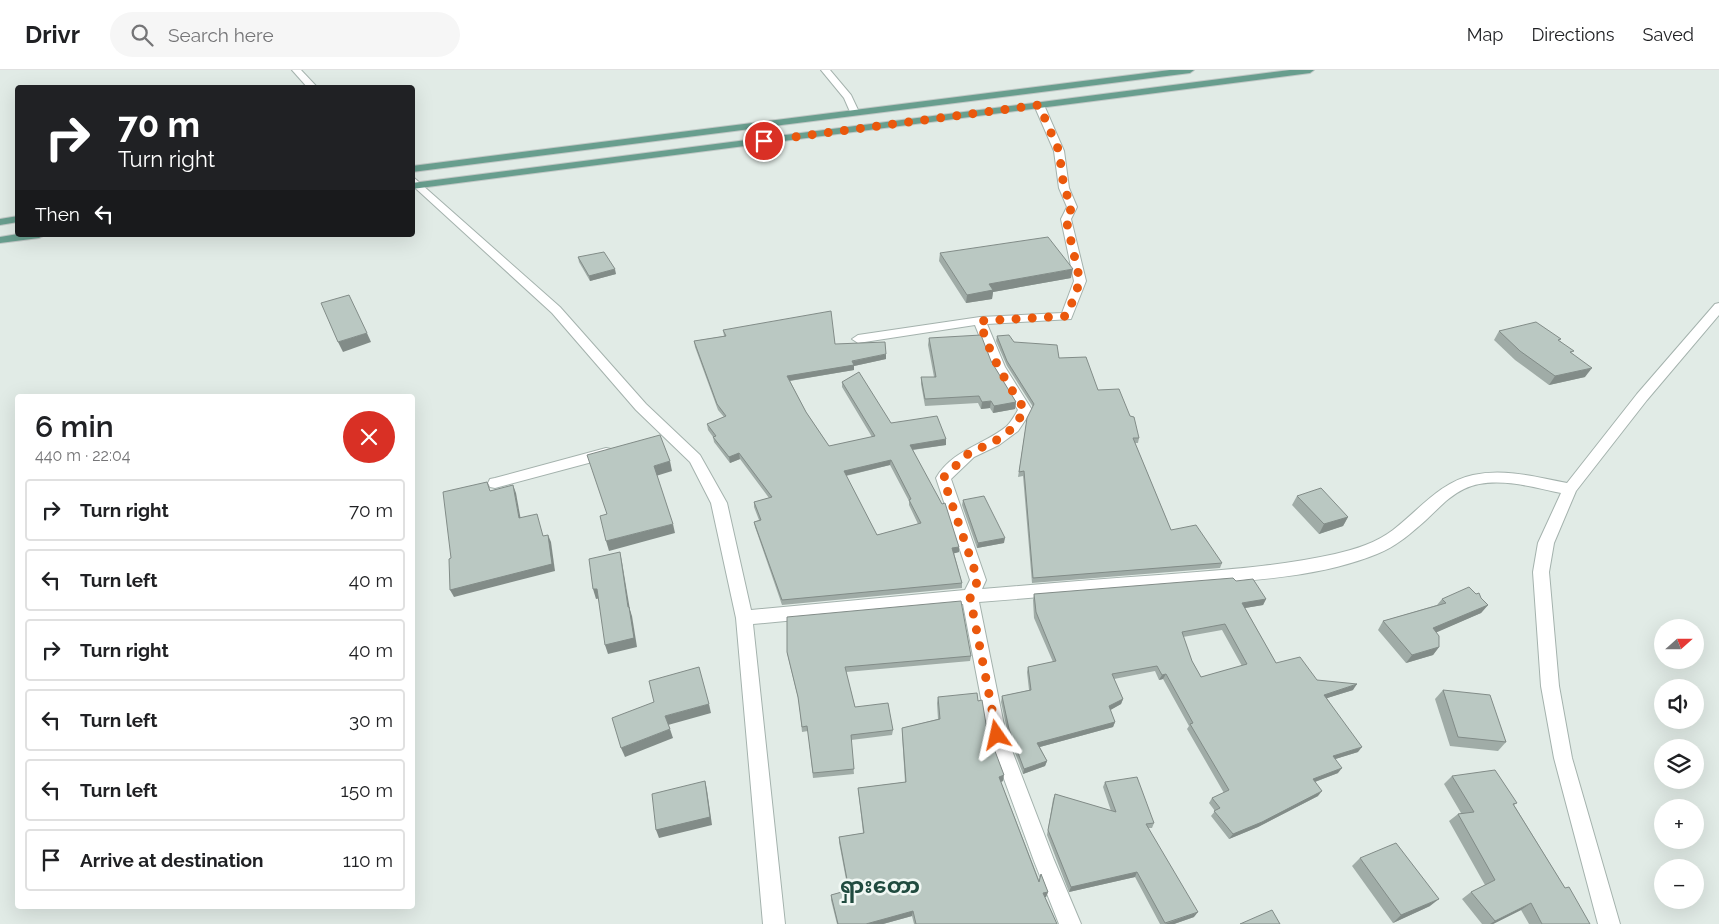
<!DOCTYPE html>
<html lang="en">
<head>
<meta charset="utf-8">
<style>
	body { margin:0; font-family:Raleway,"Noto Sans Myanmar",sans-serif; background:#f6f6f6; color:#202124; height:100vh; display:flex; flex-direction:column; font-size:19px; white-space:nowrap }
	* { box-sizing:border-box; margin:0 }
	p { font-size:16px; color:#757577 }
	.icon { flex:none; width:28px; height:28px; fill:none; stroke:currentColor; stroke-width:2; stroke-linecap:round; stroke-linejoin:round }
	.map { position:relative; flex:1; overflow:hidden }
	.sheet { position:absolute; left:15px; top:324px; width:400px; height:515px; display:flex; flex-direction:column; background:#fff; border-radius:5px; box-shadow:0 5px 20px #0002 }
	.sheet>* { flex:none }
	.hud { position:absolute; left:15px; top:15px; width:400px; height:152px; border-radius:5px; box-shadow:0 5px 20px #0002; background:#202124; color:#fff; overflow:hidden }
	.needle { width:32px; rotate:69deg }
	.controls { position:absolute; left:1654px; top:549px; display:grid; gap:10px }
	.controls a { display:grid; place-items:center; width:50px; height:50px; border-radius:50%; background:#fff; box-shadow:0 5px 20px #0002; font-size:25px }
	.pin { position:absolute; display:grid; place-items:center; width:42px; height:42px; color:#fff; margin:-21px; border:2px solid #fff; border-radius:50%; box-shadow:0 1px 5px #0007 }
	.me { position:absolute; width:55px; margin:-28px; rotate:349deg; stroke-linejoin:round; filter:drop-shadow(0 0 4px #0008) }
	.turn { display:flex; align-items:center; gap:18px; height:105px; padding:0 20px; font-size:22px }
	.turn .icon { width:65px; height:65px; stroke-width:2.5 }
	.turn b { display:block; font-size:35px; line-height:42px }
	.then { display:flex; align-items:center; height:48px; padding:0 20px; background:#0003; gap:10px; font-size:19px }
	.round { display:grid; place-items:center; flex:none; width:52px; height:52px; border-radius:26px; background:#f6f6f6 }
	.head { display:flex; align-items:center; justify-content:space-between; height:85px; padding:0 20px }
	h1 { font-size:30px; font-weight:600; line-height:38px }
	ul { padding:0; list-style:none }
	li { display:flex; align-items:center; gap:15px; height:62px; margin:0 10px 8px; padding:0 10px; border:2px solid #e0e0e0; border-radius:5px }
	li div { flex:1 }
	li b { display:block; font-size:19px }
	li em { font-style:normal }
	header { display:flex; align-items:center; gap:30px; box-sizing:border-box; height:70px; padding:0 25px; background:#fff; border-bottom:1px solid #e0e0e0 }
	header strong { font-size:24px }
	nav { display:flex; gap:28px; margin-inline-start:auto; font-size:18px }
	.search { width:350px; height:45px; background:#f6f6f6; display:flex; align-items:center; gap:12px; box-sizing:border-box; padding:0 18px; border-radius:28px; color:#757577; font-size:19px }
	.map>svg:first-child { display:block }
</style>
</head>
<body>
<header>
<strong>Drivr</strong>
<div class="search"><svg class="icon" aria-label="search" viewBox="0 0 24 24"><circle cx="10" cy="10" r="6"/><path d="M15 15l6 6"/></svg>Search here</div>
<nav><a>Map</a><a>Directions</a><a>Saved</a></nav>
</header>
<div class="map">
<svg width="1719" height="854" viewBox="0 0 1719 854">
	<rect width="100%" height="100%" fill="#e1ebe6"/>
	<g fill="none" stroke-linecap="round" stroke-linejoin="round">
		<defs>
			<g id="minor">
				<polygon points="292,0 301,0 318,18 308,18"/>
				<polygon points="821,0 830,0 851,25 859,42 857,44 851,44 844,28"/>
				<path d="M1039 32 1044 35 1064 81 1069 118 1077 137 1071 149 1086 211 1071 249 987 254 1005 297 1032 340 1018 361 999 375 974 387 951 409 986 510 982 519C1041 514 1100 509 1159 505 1218 500 1277 497 1335 484 1356 479 1376 473 1393 460 1419 440 1440 412 1473 405 1504 398 1537 407 1567 413L1637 324 1715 234 1719 233V245L1647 330 1576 421 1554 473 1549 502 1559 616 1572 688 1620 854H1598L1554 688 1541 616 1533 502 1538 473 1561 423C1532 417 1493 405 1464 419 1449 426 1438 439 1426 450 1411 463 1396 477 1377 484 1316 509 1240 511 1175 516 1110 521 1045 527 979 532L1006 665 1054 790 1081 854H1059L1034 791 988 665 963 534 753 554 785 854H763L736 548 711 433 690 392 636 340 552 243 412 115V106L560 237 646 334 700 385 727 433 751 540 965 520 970 510 936 408C952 380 984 375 1007 356 1011 352 1015 345 1018 340L992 297 975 255 858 273 852 269 858 265 980 247 1062 243 1074 211 1061 149 1067 137 1059 118 1054 81 1034 35Z"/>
				<polygon points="606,378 611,379 613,383 611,387 495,418 490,417 488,413 490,409 495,408"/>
			</g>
			<g id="major">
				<polygon points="1170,0 1194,0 1190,3 412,102 412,96"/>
				<polygon points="1290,0 1314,0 1310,3 412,119 412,113"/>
				<polygon points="18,146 18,152 0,155 0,149"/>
				<polygon points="18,164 18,165 45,165 39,168 0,173 0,167"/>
			</g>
		</defs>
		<use href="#minor" stroke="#a4b2ad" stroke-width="2"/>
		<use href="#major" stroke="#c1c8c6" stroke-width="2"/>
		<use href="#minor" fill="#fff" fill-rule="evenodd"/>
		<use href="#major" fill="#689e8e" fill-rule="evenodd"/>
	</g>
	<g fill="#a0aca7" fill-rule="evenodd">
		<polygon points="940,183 1071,208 993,222 992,229 966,233 939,191"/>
		<polygon points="578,187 616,204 590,211 579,192"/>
		<path d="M723 260 835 274 886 289 854 296V300L790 311 806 342 829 376 872 367 842 317V312L891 353 946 375 913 380 959 477V482L954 483 962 513V518L782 535 755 457 754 452 759 450 754 437V432L769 428 740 389 730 393 714 372 713 367 708 360 707 354 724 347 718 340 695 277 694 271 724 266ZM890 395 909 431V435L918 454 877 465 846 406Z"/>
		<polygon points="1499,261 1560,271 1572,283 1585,307 1549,315 1515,290 1494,270"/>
		<polygon points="997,266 1059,288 1098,320 1139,368 1138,373 1135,373 1171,460 1222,493 1220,498 1032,513 1023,406 1018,407 1027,348 1033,337 1007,296 996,271"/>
		<polygon points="929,268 991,291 1016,332 1015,339 993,343 990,338 981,339 978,333 925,336 921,314 921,307 934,307 928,275"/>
		<polygon points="1297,426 1348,447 1343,456 1319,464 1292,435"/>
		<polygon points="963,430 1004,473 977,478 962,435"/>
		<path d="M1236 511 1266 529 1263 535 1245 538 1276 593 1317 610 1353 620 1327 628 1358 682 1335 689 1338 703 1315 712 1318 726 1258 757 1229 769 1211 746 1215 741 1209 733 1212 728 1224 723 1187 659 1189 656 1163 609 1159 610 1155 601 1114 609 1123 629 1121 634 1110 640 1115 652 1113 657 1040 677 1047 691 1045 696 1023 704 1008 664 1001 632 1002 626 1029 620 1027 602 1028 597 1053 592 1034 548 1033 530 1034 524ZM1222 560 1242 596 1201 607 1192 591 1183 567Z"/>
		<polygon points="1481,528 1488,535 1481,543 1436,562 1439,577 1433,585 1406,593 1378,560 1383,551 1437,535 1442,529"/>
		<polygon points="787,582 971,586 970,591 846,602 855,637 893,660 892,665 851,670 854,704 813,708 808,661 802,662 799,632 788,587"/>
		<polygon points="1443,620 1506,672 1498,681 1450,676 1435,629"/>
		<polygon points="938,627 978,631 1003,711 1001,712 1039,810 1041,804 1048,822 1046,827 1045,827 1057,854 914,854 912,846 883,854 837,854 831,830 831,825 848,820 839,772 839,767 863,763 858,718 905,712 902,664 902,658 938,649 937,633"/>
		<polygon points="1452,706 1517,733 1514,735 1565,818 1590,854 1529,854 1521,840 1493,854 1482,854 1462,829 1471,822 1485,815 1449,751 1458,744 1461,743 1444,714"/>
		<polygon points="1105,712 1154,753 1152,758 1148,758 1194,847 1174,854 1160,854 1135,807 1069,822 1047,765 1053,729 1055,724 1111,741 1103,717"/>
		<polygon points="1360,788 1430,836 1393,853 1352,796"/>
	</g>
	<g fill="#828c88">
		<polygon points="615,199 616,204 590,211 589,206"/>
		<polygon points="1073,199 1071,208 993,222 992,229 966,233 967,225 989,214"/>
		<polygon points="367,263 371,272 343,282 338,272"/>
		<polygon points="886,284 886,289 854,296 854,300 788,311 787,306"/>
		<polygon points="1592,298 1585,307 1549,315 1555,306"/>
		<polygon points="991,331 990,338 981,339 982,332"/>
		<polygon points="1016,332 1015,339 993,343 994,336"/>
		<polygon points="946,369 946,375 910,380 910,375"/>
		<polygon points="739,383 740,389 730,393 729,387"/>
		<polygon points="891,390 890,395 844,406 844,401"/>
		<polygon points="670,391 672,401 656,406 654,396"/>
		<polygon points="513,415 516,423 522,456 519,448"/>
		<polygon points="1348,447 1343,456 1319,464 1324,454"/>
		<polygon points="673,454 675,463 609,481 606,471"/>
		<polygon points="548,465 551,472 555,501 454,527 450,520"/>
		<polygon points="1005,468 1004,473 977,478 978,473"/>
		<polygon points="959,477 959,482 952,484 952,478"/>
		<polygon points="620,482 622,492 631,546 628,537"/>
		<polygon points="593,519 597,519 601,528 596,529"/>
		<polygon points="1266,529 1263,535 1239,539 1242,533"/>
		<polygon points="1488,535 1481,543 1426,567 1433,558"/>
		<polygon points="629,537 632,546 637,577 608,584 605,575"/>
		<polygon points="1439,577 1433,585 1406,593 1412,585"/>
		<polygon points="1166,604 1163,609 1159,610 1162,605"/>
		<polygon points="1357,614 1353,620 1321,630 1324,625"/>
		<polygon points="1123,629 1121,634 1107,642 1109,636"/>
		<polygon points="709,634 711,643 668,655 665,646"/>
		<polygon points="1115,652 1113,657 1036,678 1037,673"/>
		<polygon points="670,659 673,668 625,687 621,678"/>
		<polygon points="1362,677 1358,682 1329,691 1333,686"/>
		<polygon points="1047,691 1045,696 1023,704 1024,699"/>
		<polygon points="1342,698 1338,703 1309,714 1313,709"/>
		<polygon points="1004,705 1003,711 998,713 999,707"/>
		<polygon points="705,711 707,720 712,755 659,768 656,760"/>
		<polygon points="1322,721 1318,726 1258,757 1229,769 1233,764"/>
		<polygon points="1137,802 1135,807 1069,822 1071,817"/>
		<polygon points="1048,822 1046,827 1041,828 1043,823"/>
		<polygon points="1439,829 1430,836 1393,853 1401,845"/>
		<polygon points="1531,833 1521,840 1493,854 1490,854 1495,851"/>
		<polygon points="913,841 912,846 883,854 866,854"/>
		<polygon points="1198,842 1194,847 1174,854 1165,854"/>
	</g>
	<g fill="#bac8c2" stroke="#828c88" fill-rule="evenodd">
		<polygon points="1048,167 1073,199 989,214 993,220 967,225 940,183"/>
		<polygon points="604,182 615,199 589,206 578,187"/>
		<polygon points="349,225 367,263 338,272 321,233"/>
		<path d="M831 241 835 274 885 272 886 284 852 291 854 295 787 306 806 342 829 376 875 366 842 312 859 302 891 353 937 346 946 369 910 375 942 434 945 433 959 477 952 478 962 513 782 530 754 452 761 450 754 432 772 427 739 383 729 387 713 367 716 366 707 354 726 346 717 334 694 271 726 266 723 260ZM891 390 911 429 909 430 921 453 877 465 844 401Z"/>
		<polygon points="1536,252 1561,269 1558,270 1574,281 1570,282 1592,298 1555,306 1520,281 1499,261"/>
		<polygon points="981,265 991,291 1016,332 994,336 991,331 982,332 979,326 925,329 921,307 936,307 929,268"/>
		<polygon points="1009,265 1014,272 1057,275 1059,288 1086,287 1098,320 1119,319 1130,346 1134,347 1139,368 1133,368 1171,460 1196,455 1222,493 1033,508 1024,401 1019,402 1027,348 1034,334 1007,291 997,266"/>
		<polygon points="660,365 670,391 654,396 673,454 606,471 600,446 607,444 587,385"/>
		<polygon points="487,412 490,421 513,415 519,448 537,444 543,466 548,465 552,494 450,520 449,489 451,488 443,422"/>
		<polygon points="1321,418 1348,447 1324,454 1297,426"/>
		<polygon points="984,426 1005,468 978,473 963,430"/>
		<polygon points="620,482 628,537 629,537 634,568 605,575 597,519 593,519 589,489"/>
		<path d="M1233 508 1236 511 1253 509 1266 529 1242 533 1276 593 1300 587 1317 610 1357 614 1324 625 1362 677 1333 686 1342 698 1313 709 1322 721 1262 752 1233 764 1214 741 1220 738 1212 728 1229 720 1190 654 1193 653 1166 604 1162 605 1157 596 1112 604 1123 629 1109 636 1115 652 1037 673 1047 691 1024 699 1009 659 1002 626 1031 620 1028 597 1056 591 1036 542 1034 524ZM1225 554 1247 594 1201 607 1192 591 1182 562Z"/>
		<polygon points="1469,517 1476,524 1479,523 1481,528 1488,535 1433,558 1439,566 1439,577 1412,585 1383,551 1446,533 1442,529"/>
		<polygon points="961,531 971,586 845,597 855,637 888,633 893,660 851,665 854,699 813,703 807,656 802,657 798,627 787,582 787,547"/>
		<polygon points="699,597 709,634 665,646 670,659 621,678 612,648 654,632 649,611"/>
		<polygon points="1443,620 1490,625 1506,672 1458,667"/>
		<polygon points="977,623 978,631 982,630 987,660 1004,705 999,707 1039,812 1041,804 1048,822 1043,823 1057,854 916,854 913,841 866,854 838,854 831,825 849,820 839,767 864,763 858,718 906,712 902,658 940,649 938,627"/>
		<polygon points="1495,700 1517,733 1513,734 1565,818 1569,817 1590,854 1542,854 1531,833 1495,851 1471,822 1495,810 1458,744 1474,742 1452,706"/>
		<polygon points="1137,707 1154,753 1146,754 1198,842 1165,853 1137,802 1071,817 1048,760 1055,724 1116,742 1105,712"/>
		<polygon points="705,711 710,747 656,760 652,724"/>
		<polygon points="1396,773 1439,829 1401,845 1360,788"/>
		<polygon points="1272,840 1280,854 1240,854"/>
	</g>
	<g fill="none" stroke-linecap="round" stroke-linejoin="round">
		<path stroke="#ea580c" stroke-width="9" stroke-dasharray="0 16.2" d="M764 71 1039 35 1059 81 1064 118 1072 137 1066 149 1080 211 1067 246 980 251C989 284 1006 312 1025 340L1013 358 994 372 969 383 943 408 978 510 970 527 997 665"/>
	</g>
	<g text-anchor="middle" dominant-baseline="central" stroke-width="5" stroke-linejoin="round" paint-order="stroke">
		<g font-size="22" font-weight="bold" fill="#204b3f" stroke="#f1f8f4">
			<text x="880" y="815">ရှားတော</text>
		</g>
	</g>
</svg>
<div class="controls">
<a><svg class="needle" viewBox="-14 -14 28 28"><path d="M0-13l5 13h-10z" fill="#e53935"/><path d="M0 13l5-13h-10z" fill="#757577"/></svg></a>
<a><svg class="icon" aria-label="sound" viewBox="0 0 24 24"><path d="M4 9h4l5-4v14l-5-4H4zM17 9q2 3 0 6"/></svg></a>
<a><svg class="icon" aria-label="layers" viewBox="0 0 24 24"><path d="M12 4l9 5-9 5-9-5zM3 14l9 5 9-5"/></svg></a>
<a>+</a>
<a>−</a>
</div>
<div class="pin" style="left:764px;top:71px;background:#d93025"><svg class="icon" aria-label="arrive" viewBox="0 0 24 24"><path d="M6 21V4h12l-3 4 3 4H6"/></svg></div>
<svg class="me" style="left:997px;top:665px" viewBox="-20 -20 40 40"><path d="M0-17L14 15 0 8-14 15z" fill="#ea580c" stroke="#fff" stroke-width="4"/></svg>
<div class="hud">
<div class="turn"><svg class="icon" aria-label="right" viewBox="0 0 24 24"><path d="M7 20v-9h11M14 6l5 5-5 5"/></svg><div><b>70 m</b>Turn right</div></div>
<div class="then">Then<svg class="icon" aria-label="left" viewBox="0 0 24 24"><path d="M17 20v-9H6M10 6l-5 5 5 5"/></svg></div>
</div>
<section class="sheet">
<div class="head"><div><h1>6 min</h1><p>440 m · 22:04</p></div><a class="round" style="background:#d93025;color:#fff"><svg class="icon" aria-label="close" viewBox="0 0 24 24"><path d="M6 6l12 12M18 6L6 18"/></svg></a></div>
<ul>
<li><svg class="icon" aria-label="right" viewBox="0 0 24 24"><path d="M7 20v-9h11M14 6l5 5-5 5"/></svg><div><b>Turn right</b></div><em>70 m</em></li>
<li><svg class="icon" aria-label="left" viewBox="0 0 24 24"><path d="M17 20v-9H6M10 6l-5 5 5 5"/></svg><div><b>Turn left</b></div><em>40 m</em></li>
<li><svg class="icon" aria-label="right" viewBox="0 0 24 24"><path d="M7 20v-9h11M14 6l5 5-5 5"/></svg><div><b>Turn right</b></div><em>40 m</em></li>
<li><svg class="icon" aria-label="left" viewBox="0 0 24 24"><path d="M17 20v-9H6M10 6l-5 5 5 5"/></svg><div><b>Turn left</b></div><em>30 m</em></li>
<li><svg class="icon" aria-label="left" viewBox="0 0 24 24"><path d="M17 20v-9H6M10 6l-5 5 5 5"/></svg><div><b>Turn left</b></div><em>150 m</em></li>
<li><svg class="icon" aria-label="arrive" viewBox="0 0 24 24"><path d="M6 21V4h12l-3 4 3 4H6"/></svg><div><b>Arrive at destination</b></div><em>110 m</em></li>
</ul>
</section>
</div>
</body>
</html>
